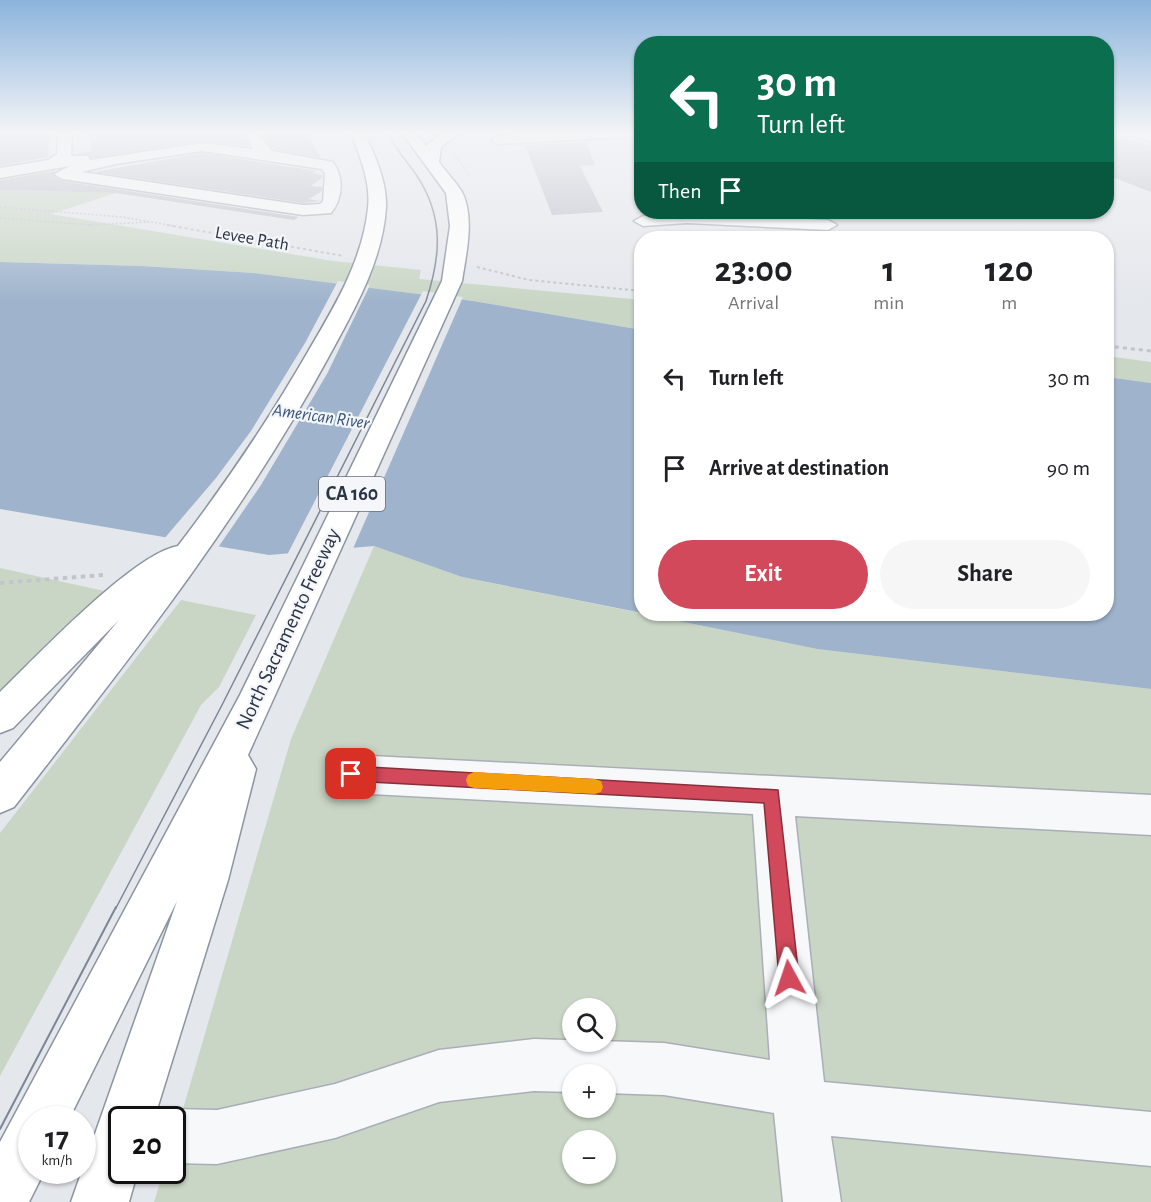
<!DOCTYPE html>
<html lang="en">
<head>
<meta charset="utf-8">
<style>
	body { margin:0; font-family:"Alegreya Sans",sans-serif; background:#f6f6f6; color:#202124; height:100vh; display:flex; flex-direction:column; font-size:22px; white-space:nowrap }
	* { box-sizing:border-box; margin:0 }
	p { font-size:20px; color:#757577 }
	.icon { flex:none; width:33px; height:33px; fill:none; stroke:currentColor; stroke-width:2; stroke-linecap:round; stroke-linejoin:round }
	.map { position:relative; flex:1; overflow:hidden }
	.details { position:absolute; left:634px; top:231px; width:480px; height:390px; display:flex; flex-direction:column; background:#fff; border-radius:24px; box-shadow:0 2px 4px #0004 }
	.details>* { flex:none }
	.banner { position:absolute; left:634px; top:36px; width:480px; height:183px; border-radius:24px; box-shadow:0 2px 4px #0004; background:#0b6e4f; color:#fff; overflow:hidden }
	.fabs { position:absolute; left:562px; top:998px; display:grid; gap:12px }
	.fabs a { display:grid; place-items:center; width:54px; height:54px; border-radius:50%; background:#fff; box-shadow:0 2px 4px #0004; font-size:30px }
	.speed { position:absolute; left:18px; top:1106px; display:flex; gap:12px; font-size:30px; font-weight:700; text-align:center }
	.speed>* { display:grid; place-content:center; width:78px; height:78px; border-radius:50%; background:#fff; box-shadow:0 2px 4px #0004; line-height:1 }
	.speed small { font-size:15px; font-weight:400 }
	.speed .limit { border:3px solid #111; border-radius:9px; background:#fff; color:#111 }
	.pin { position:absolute; display:grid; place-items:center; width:51px; height:51px; color:#fff; margin:-26px; border-radius:12px; box-shadow:0 3px 9px #0006 }
	.me { position:absolute; width:66px; margin:-33px; rotate:355deg; stroke-linejoin:round; filter:drop-shadow(0 0 4px #0008) }
	.turn { display:flex; align-items:center; gap:21px; height:126px; padding:0 24px; font-size:27px }
	.turn .icon { width:78px; height:78px; stroke-width:2.5 }
	.turn b { display:block; font-size:42px; line-height:51px }
	.then { display:flex; align-items:center; height:57px; padding:0 24px; background:#0003; gap:12px; font-size:22px }
	.eta { display:flex; justify-content:space-evenly; align-items:center; height:102px; text-align:center }
	.eta b { font-size:36px; font-weight:700; line-height:42px }
	.cta { display:flex; gap:12px; margin-top:auto; padding:12px 24px }
	.cta a { flex:1; height:69px; border-radius:36px; background:#d1495b; color:#fff; font-size:24px; font-weight:700; line-height:69px; text-align:center }
	.cta a+a { background:#f6f6f6; color:#202124 }
	ul { padding:0; list-style:none }
	li { display:flex; align-items:center; gap:18px; height:90px; padding:0 24px }
	li div { flex:1 }
	li b { display:block; font-size:22px }
	li em { font-style:normal }
	.map>svg:first-child { display:block }
</style>
</head>
<body>
<div class="map">
<svg width="1151" height="1202" viewBox="0 0 1151 1202">
	<rect width="100%" height="100%" fill="#e4e7ec"/>
	<g fill="#c9d6c5" fill-rule="evenodd">
		<polygon points="0,190 116,193 51,214 333,261 421,270 419,279 642,300 642,330 473,301 254,273 142,266 0,262"/>
		<polygon points="1107,356 1151,362 1151,383 1107,377"/>
		<path d="M374 546 462 577 817 649 1151 689V1202H154L164 1170H172L173 1143 291 739ZM573 1008H606V1041H573ZM573 1074H606V1107H573ZM573 1140H606V1173H573Z"/>
		<polygon points="0,568 145,600 0,692"/>
		<polygon points="181,600 256,615 219,687 201,705 0,1076 0,833"/>
	</g>
	<g fill="#9fb4cc">
		<polygon points="0,262 142,266 254,273 473,301 642,330 642,613 462,577 374,546 269,555 0,509"/>
		<polygon points="1107,377 1151,383 1151,689 817,649 644,614 1107,614"/>
	</g>
	<g fill="#e4e7ec">
		<polygon points="338,281 370,285 327,374 261,485 217,549 163,540 216,478 251,431 305,343"/>
		<polygon points="423,291 463,297 352,551 286,557"/>
	</g>
	<g fill="#bbc0ca">
		<polygon points="0,133 50,133 48,157 0,166"/>
		<polygon points="102,133 245,133 249,146 202,141 91,158 88,154 76,154 91,151 91,135"/>
		<polygon points="261,133 306,133 321,158 273,149"/>
		<polygon points="1125,139 1151,145 1151,192 1107,175 1107,143"/>
		<polygon points="586,142 595,165 580,166 603,212 552,215 525,145"/>
		<polygon points="202,153 317,171 312,173 323,175 322,178 311,186 322,187 322,191 309,199 320,201 303,203 94,172"/>
		<polygon points="55,171 52,175 62,181 299,217 294,220 116,193 0,190 0,180"/>
	</g>
	<g fill="none" stroke-linecap="round" stroke-linejoin="round">
		<defs>
			<g id="minor">
				<path d="M58 133H72L71 156H88L90 160 202 143 253 149 246 136 248 133H258L272 151 333 162C344 178 343 198 331 213L303 215 62 179 54 174 70 166 0 178V168L48 160 57 154ZM202 151 322 169 325 174 323 201 320 204 303 205 82 172 116 164Z"/>
				<polygon points="543,133 642,133 642,136 498,144 491,140 498,136"/>
				<polygon points="1130,133 1151,133 1151,142 1132,136"/>
				<polygon points="687,213 828,220 837,225 828,230 687,223 643,226 634,221 643,216"/>
				<polygon points="351,755 1151,795 1151,835 795,816 824,1082 1151,1112 1151,1166 831,1136 841,1202 783,1202 774,1113 664,1095 606,1093 606,1074 573,1074 573,1092 534,1091 439,1102 335,1138 217,1164 172,1163 172,1119 152,1119 153,1117 172,1109 217,1110 335,1084 439,1050 534,1039 664,1043 770,1060 753,814 351,793 337,787 331,774 337,761"/>
			</g>
			<g id="highway">
				<path d="M351 133H365C375 157 387 181 386 207 383 261 353 312 328 358 241 519 126 663 14 807L0 813V762L119 620 13 728 0 733V692C36 657 134 553 178 546 226 483 270 418 309 350 335 306 363 259 368 208 371 182 360 157 351 133Z"/>
				<path d="M402 133H417L426 146 442 133H459L441 147 439 162C446 172 456 182 462 192 475 218 466 254 462 281L248 755 256 769 228 880 154 1119H122V1170H138L129 1202H71L177 901 69 1119H32V1170H45L29 1202H0V1142L240 695 442 281 450 226 446 193Z"/>
			</g>
		</defs>
		<use href="#minor" stroke="#a9aeb7" stroke-width="3"/>
		<use href="#highway" stroke="#8b94a3" stroke-width="3"/>
		<g stroke="#c2c5cb" stroke-width="1.5" stroke-dasharray="2 2" stroke-linecap="butt">
			<polyline points="454,154 469,175"/>
			<polyline points="0,207 122,217 175,226"/>
			<polyline points="0,218 90,225 149,222"/>
		</g>
		<g stroke="#c2c5cb" stroke-width="2" stroke-dasharray="3 3" stroke-linecap="butt">
			<polyline points="88,225 93,225"/>
			<polyline points="167,225 344,256"/>
			<polyline points="477,267 529,280 642,291"/>
		</g>
		<polyline stroke="#c2c5cb" stroke-width="3" stroke-dasharray="4 4" stroke-linecap="butt" points="1107,346 1151,351"/>
		<polyline stroke="#c2c5cb" stroke-width="4" stroke-dasharray="4.5 4.5" stroke-linecap="butt" points="0,583 103,575"/>
		<use href="#minor" fill="#f7f8fa" fill-rule="evenodd"/>
		<use href="#highway" fill="#fff" fill-rule="evenodd"/>
		<path stroke="#7d8696" stroke-width="1.5" d="M116 908 222 705 426 301C441 256 444 217 417 176 407 161 395 149 388 133"/>
		<polyline stroke="#7d8696" stroke-width="2" points="0,1129 116,907"/>
	</g>
	<linearGradient id="sky" x2="0" y2="1"><stop stop-color="#8bb4dd"/><stop offset="0.44" stop-color="#f3f4f6"/><stop offset="1" stop-color="#f3f4f6" stop-opacity="0"/></linearGradient>
	<rect width="1151" height="302" fill="url(#sky)"/>
	<polygon fill="#d1495b" stroke="#882f3b" stroke-width="1.5" points="351,766 778,790 799,978 796,985 789,988 782,985 779,978 764,803 351,781 345,779 343,774 345,768"/>
	<polygon fill="#f59e0b" points="474,772 595,779 601,781 603,787 601,792 595,794 474,788 468,786 466,780 468,775"/>
	<g text-anchor="middle" dominant-baseline="central" stroke-width="4.5" stroke-linejoin="round" paint-order="stroke">
		<g font-size="18" fill="#2b3445" stroke="#f4f6f9">
			<text transform="translate(252 239) rotate(10)">Levee Path</text>
		</g>
		<g font-size="18" font-style="italic" fill="#34527a" stroke="#f4f6f9">
			<text transform="translate(321 417) rotate(8)">American River</text>
		</g>
		<rect fill="#f4f6f9" stroke="#676e7b" stroke-width="1.5" x="319" y="477" width="66" height="34" rx="4.5"/>
		<g font-size="20" font-weight="bold" fill="#2b3445">
			<text x="352" y="494">CA 160</text>
		</g>
		<g font-size="21" fill="#2b3445" stroke="#f4f6f9">
			<text transform="translate(288 629) rotate(-65)">North Sacramento Freeway</text>
		</g>
	</g>
</svg>
<div class="fabs">
<a><svg class="icon" aria-label="search" viewBox="0 0 24 24"><circle cx="10" cy="10" r="6"/><path d="M15 15l6 6"/></svg></a>
<a>+</a>
<a>−</a>
</div>
<div class="speed"><div>17<small>km/h</small></div><div class="limit">20</div></div>
<div class="pin" style="left:351px;top:774px;background:#d93025"><svg class="icon" aria-label="arrive" viewBox="0 0 24 24"><path d="M6 21V4h12l-3 4 3 4H6"/></svg></div>
<svg class="me" style="left:789px;top:978px" viewBox="-20 -20 40 40"><path d="M0-17L14 15 0 8-14 15z" fill="#d1495b" stroke="#fff" stroke-width="4"/></svg>
<div class="banner">
<div class="turn"><svg class="icon" aria-label="left" viewBox="0 0 24 24"><path d="M17 20v-9H6M10 6l-5 5 5 5"/></svg><div><b>30 m</b>Turn left</div></div>
<div class="then">Then<svg class="icon" aria-label="arrive" viewBox="0 0 24 24"><path d="M6 21V4h12l-3 4 3 4H6"/></svg></div>
</div>
<section class="details">
<div class="eta">
<div><b>23:00</b><p>Arrival</p></div>
<div><b>1</b><p>min</p></div>
<div><b>120</b><p>m</p></div>
</div>
<ul>
<li><svg class="icon" aria-label="left" viewBox="0 0 24 24"><path d="M17 20v-9H6M10 6l-5 5 5 5"/></svg><div><b>Turn left</b></div><em>30 m</em></li>
<li><svg class="icon" aria-label="arrive" viewBox="0 0 24 24"><path d="M6 21V4h12l-3 4 3 4H6"/></svg><div><b>Arrive at destination</b></div><em>90 m</em></li>
</ul>
<div class="cta"><a>Exit</a><a>Share</a></div>
</section>
</div>
</body>
</html>
